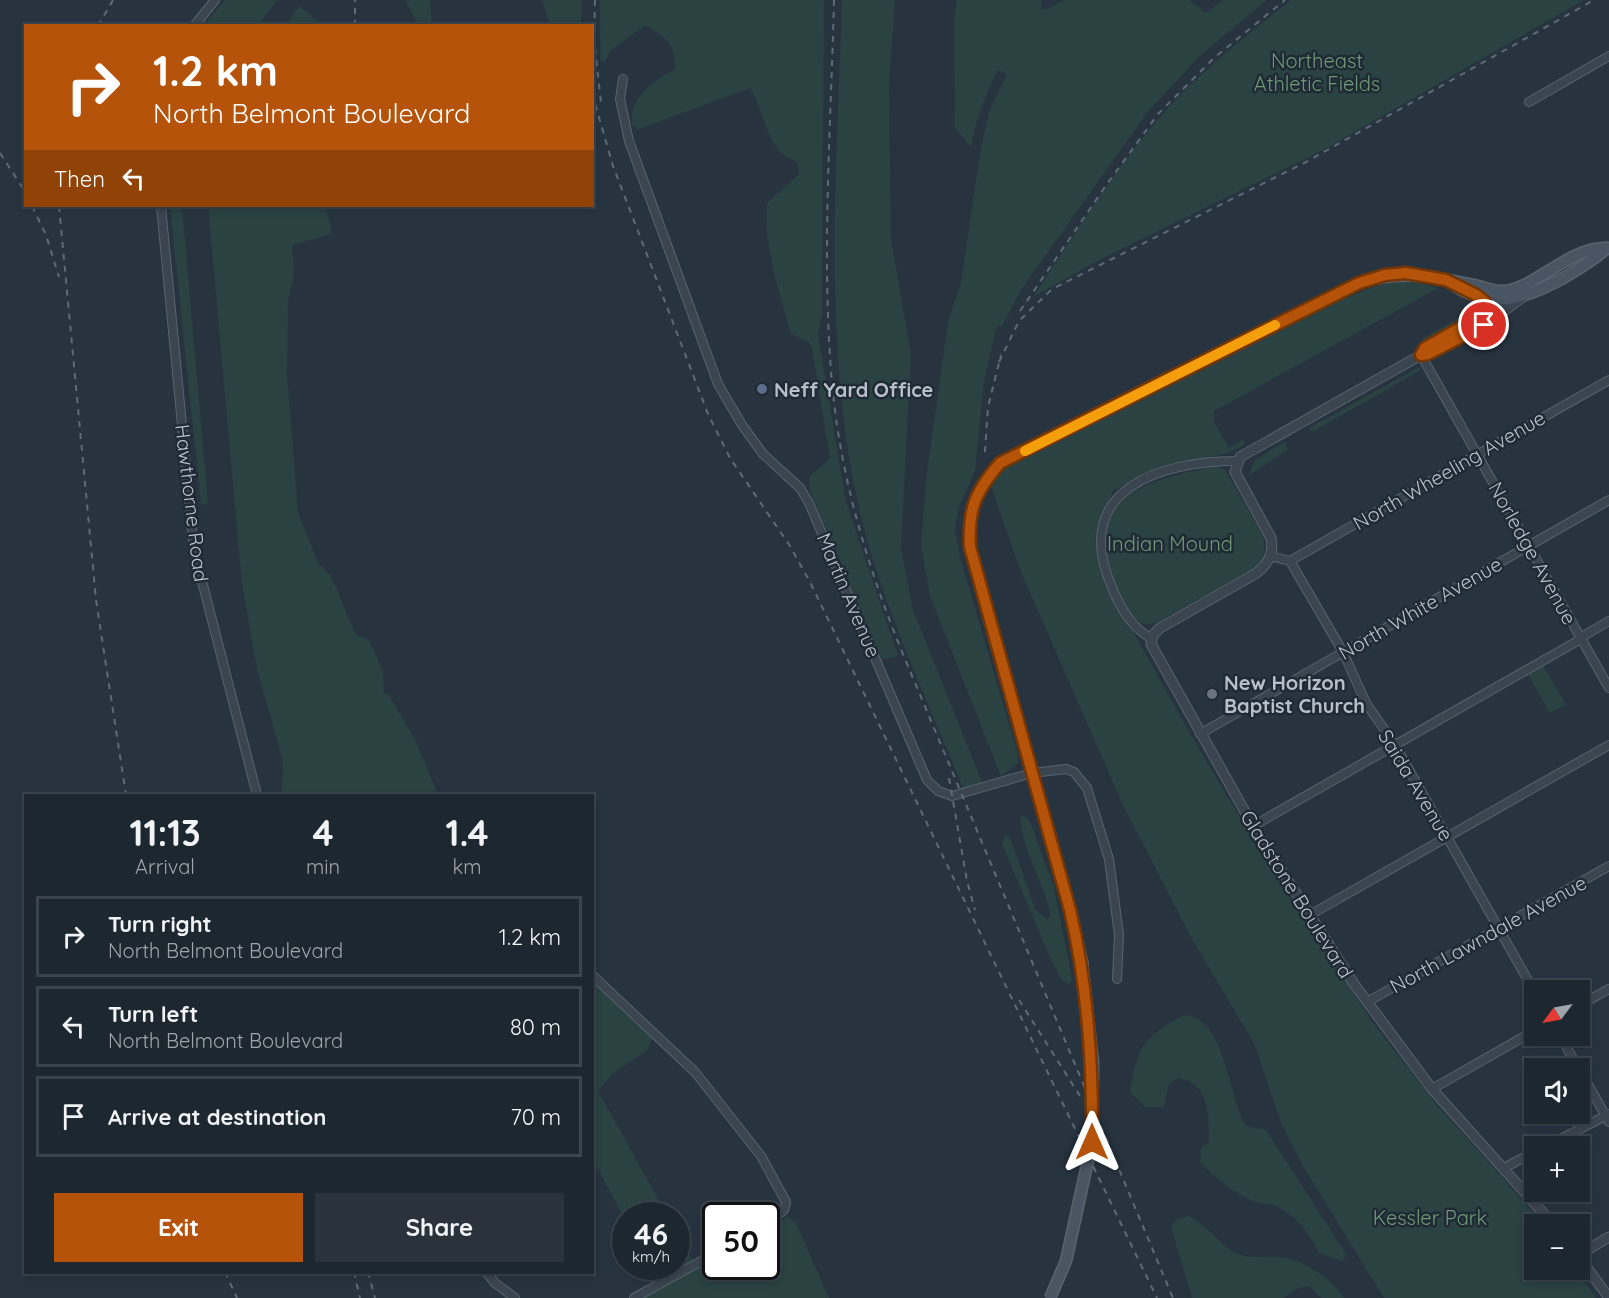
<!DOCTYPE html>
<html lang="en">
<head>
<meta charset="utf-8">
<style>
	body { margin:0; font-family:Quicksand,sans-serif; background:#2a333c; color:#f1f3f6; height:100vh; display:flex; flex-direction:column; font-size:22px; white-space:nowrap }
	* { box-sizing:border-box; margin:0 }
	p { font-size:20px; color:#a0a5ab }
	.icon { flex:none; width:33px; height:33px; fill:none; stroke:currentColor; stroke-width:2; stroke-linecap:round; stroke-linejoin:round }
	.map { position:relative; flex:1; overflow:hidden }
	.details { position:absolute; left:24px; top:794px; width:570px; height:480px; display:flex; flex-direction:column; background:#1d2730; border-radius:0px; box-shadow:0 3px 9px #0003,0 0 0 2px #3b444c }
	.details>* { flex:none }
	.top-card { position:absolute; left:24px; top:24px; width:570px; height:183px; border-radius:0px; box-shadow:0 3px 9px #0003,0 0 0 2px #3b444c; background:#b45309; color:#fff; overflow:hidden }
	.needle { width:39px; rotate:238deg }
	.tools { position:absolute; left:1524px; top:980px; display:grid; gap:12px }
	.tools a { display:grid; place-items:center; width:66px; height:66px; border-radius:0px; background:#1d2730; box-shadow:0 3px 9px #0003,0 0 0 2px #3b444c; font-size:30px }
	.speed { position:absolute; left:612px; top:1202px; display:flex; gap:12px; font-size:30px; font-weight:700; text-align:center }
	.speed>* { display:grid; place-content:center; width:78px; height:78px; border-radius:50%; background:#1d2730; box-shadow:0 3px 9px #0003,0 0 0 2px #3b444c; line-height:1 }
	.speed small { font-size:15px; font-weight:400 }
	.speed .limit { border:3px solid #111; border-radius:9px; background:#fff; color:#111 }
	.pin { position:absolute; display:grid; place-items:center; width:51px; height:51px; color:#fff; margin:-26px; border:3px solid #fff; border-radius:50%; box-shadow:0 2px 6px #0007 }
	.me { position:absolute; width:66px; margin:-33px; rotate:0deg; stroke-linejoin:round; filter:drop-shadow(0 0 4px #0008) }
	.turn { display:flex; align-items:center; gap:21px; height:126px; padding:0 30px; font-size:27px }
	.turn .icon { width:78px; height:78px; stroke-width:2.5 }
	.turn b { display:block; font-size:42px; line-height:51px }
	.then { display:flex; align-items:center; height:57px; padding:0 30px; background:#0003; gap:12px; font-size:22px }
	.eta { display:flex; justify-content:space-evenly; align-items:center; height:102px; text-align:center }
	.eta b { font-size:36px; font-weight:700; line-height:42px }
	.cta { display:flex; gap:12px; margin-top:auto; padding:12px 30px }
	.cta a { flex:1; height:69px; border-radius:0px; background:#b45309; color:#fff; font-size:24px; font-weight:700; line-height:69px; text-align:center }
	.cta a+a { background:#2a333c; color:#f1f3f6 }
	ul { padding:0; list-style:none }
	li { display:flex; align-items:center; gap:18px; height:81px; margin:0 12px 9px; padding:0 18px; border:3px solid #3b444c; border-radius:0px }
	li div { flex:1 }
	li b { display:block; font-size:22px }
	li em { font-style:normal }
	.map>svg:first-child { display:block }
</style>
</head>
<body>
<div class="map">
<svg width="1609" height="1298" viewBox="0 0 1609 1298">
	<rect width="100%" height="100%" fill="#273440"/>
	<g fill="#2a4242">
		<polygon points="225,0 277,0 258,25 204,25"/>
		<polygon points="405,0 430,0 432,25 418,25"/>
		<polygon points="542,0 582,0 581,25 550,25"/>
		<path d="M600 0H824L822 315 818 334 846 502 898 656 882 660 809 488 810 476 830 459 812 348 809 342 795 336 790 331C779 289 763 247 767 203L799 174 797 161C768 157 764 109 750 88L639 129 632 125C628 97 654 81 675 69 674 41 668 39 645 25L611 50 605 61 600 62Z"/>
		<path d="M842 0H895L889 86 891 239 911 354 901 548 913 610 982 782 963 788C927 699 882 605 860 512 822 350 837 165 842 0Z"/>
		<path d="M957 0H1042L1041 9H1047L1064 0H1189L1206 13 1223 0H1267L1200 56 1149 110 1021 290 1002 326 997 325 984 382 975 471 959 507 955 529 960 557 1018 755V763L1001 776 930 596 921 545 927 472 948 322 961 283 980 153 989 112 1007 74 998 70C985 95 976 119 971 147L955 128 954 17Z"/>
		<path d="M1291 0H1584L1325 149 1099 260 1033 297C1074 236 1121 158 1171 105 1207 66 1250 33 1291 0Z"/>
		<polygon points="299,6 316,20 329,25 286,25"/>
		<polygon points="170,206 182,206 208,504 201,505"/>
		<polygon points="208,206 326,206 332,234 292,245 294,274 288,301 287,373 298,512 318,563 331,576 356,635 369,640 383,671 384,694 388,694 415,739 438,795 282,795 283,761 257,669 242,584"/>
		<polygon points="1397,278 1438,288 1214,411 1214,422 1229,448 1244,439 1244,445 1227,453 1145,473 1113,491 1095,536 1108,586 1189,732 1272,871 1373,1023 1436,1104 1544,1224 1534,1224 1534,1269 1576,1269 1596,1298 1384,1298 1303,1166 1282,1125 1254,1043 1193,941 1122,803 1021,572 990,483 998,471 1336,302"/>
		<polygon points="1484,304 1484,309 1424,343 1421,339"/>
		<polygon points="1419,367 1421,370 1312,432 1309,428"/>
		<polygon points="1284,442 1288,450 1248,476 1255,460"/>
		<path d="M1217 466 1225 470 1262 534C1267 548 1265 560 1253 569L1156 623 1143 624C1127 614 1117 590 1112 573 1085 491 1155 479 1217 466Z"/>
		<polygon points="1543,666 1566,704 1550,713 1528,675"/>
		<path d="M1021 815 1029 819 1054 887 1071 973 1072 981 1068 984 1061 979 1052 962 1002 844 1006 835 1010 837 1035 909 1047 920 1051 916C1046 890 1017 837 1021 815Z"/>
		<polygon points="592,982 652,1038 648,1050 613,1073 598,1091 667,1215 626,1215 625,1219 593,1160"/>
		<path d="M1184 1015C1226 1017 1228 1097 1246 1126L1266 1130 1346 1254 1343 1262 1319 1253C1309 1233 1297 1216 1276 1206 1269 1203 1260 1204 1253 1201 1233 1193 1215 1178 1200 1162L1201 1148 1209 1142C1209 1116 1210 1083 1178 1078L1169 1083 1164 1107H1145L1130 1092C1138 1046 1142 1038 1184 1015Z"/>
		<polygon points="787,1216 796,1223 829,1298 641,1298 696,1268 715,1262 716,1266 766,1266 767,1233"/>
		<path d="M1188 1216C1210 1227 1214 1239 1232 1251 1246 1260 1261 1256 1278 1257 1302 1258 1331 1278 1344 1298H1321L1309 1286 1298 1288 1284 1298H1192L1171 1227 1177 1219Z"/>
		<polygon points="677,1231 693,1260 659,1279 652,1266 676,1266"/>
	</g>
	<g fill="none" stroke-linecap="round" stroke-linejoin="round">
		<defs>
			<g id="minor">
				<polyline points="194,26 215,0"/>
				<polyline points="623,79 620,99 629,141 718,384 742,425 763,454 800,488 809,503 927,780 938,791 952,796 1032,773 1066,769 1074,772 1087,788 1109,859 1119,935 1117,979"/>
				<polyline points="1529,102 1609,56"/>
				<polyline points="161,206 194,550 257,795"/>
				<polyline points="1421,355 1609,688"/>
				<polyline points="1270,556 1290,561 1343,652 1366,703 1395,745 1534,991"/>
				<polyline points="1290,561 1609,380"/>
				<polyline points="1580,638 1609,621"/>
				<path d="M1152 639C1132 628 1119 606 1111 585 1071 490 1159 461 1237 461"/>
				<polyline points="1200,734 1609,500"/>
				<polyline points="1253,826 1581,639"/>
				<polyline points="1308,916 1609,745"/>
				<polyline points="592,975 695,1072 761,1156 786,1202 784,1210 766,1224"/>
				<polyline points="1367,1002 1609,866"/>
				<polyline points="1580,1005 1609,989"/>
				<polyline points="1560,1035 1578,1068"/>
				<polyline points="1580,1070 1609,1122"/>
				<polyline points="1432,1089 1534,1031"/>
				<polyline points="1547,1146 1609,1114"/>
				<polyline points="1504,1168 1534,1152"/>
				<polyline points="486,1272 495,1283 515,1298"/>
				<polyline points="634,1298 716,1253"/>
			</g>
			<g id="tertiary">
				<path d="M1523 297 1489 322 1428 354 1421 355 1240 457 1235 472 1271 538C1274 553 1268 565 1255 574L1160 628 1153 635 1151 644 1253 826 1354 984 1432 1089 1553 1224"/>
				<polyline points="1421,355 1425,348 1507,304"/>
				<polyline points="1580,1254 1609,1237"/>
				<polyline points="1580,1258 1609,1298"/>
			</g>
			<g id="secondary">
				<path d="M1451 283C1490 312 1527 298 1565 277 1580 268 1594 260 1607 248"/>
				<path d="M1082 962 1070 910 970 547C968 508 976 492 1000 463L1359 283C1400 270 1428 276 1469 284 1479 285 1491 291 1501 291 1532 292 1569 246 1607 248"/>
			</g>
		</defs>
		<use href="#minor" stroke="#59636d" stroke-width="10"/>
		<use href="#tertiary" stroke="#59636d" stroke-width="11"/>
		<use href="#secondary" stroke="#59636d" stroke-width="13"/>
		<use href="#minor" stroke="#3b4550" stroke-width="8"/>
		<use href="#tertiary" stroke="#3b4550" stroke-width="9"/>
		<use href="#secondary" stroke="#495563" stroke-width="10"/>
		<g stroke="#5d6a77" stroke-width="2" stroke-dasharray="6 6" stroke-linecap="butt">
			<polyline points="595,0 594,39 601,102"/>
			<path d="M834 0C831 127 821 256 832 383 840 474 866 562 900 647L1173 1298"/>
			<polyline points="98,26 113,0"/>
			<polyline points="355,26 355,0"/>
			<polyline points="592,93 613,166 708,414 730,458 790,546 810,582 1157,1298"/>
			<polyline points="0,153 26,193"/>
			<polyline points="32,206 46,235 59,277"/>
			<polyline points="59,206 96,600 126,795"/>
			<polyline points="353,206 353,208"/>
			<polyline points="1020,311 1107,184 1158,114 1214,58 1285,0"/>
			<polyline points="999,362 1019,321 1052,289 1306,162 1594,0"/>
			<polyline points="985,452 988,407 1001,355"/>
			<polyline points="949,778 967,881 975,910"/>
			<polyline points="1019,1000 1080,1096"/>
			<polyline points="225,1272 237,1298"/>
			<polyline points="354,1272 360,1298"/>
			<polyline points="368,1272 375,1298"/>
		</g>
		<defs>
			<polyline id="secondary-bridge" points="1050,1298 1066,1261 1092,1142 1093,1063 1082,962"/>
		</defs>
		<use href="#secondary-bridge" stroke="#59636d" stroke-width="13" stroke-linecap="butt"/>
		<use href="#secondary-bridge" stroke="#495563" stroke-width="10"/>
	</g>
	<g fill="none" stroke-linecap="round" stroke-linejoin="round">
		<defs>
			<path id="route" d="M1092 1142C1093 1063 1088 987 1070 910L970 547C968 509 975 492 1000 463L1359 283 1385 275 1406 273 1446 280 1476 295 1485 302 1484 314 1425 348 1421 355 1428 354 1484 325"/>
		</defs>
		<use href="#route" stroke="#753606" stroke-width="15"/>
		<use href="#route" stroke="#b45309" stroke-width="10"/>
		<polyline stroke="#f59e0b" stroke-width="10" points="1025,451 1275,325"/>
	</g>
	<circle fill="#5c6f8a" stroke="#202a35" stroke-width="2" cx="762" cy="389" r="6"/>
	<circle fill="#6b7280" stroke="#202a35" stroke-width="2" cx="1212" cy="694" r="6"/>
	<g text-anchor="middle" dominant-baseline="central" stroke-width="5" stroke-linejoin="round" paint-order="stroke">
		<g font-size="20" fill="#6f9a76" stroke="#202a35">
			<text x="1317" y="60">Northeast<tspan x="1317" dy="23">Athletic Fields</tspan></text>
			<text x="1170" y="543">Indian Mound</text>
			<text x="1430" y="1217">Kessler Park</text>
		</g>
		<g font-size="20" font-weight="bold" fill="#b7c0ca" stroke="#202a35" text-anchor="start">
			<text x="774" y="389">Neff Yard Office</text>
			<text x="1224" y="682">New Horizon<tspan x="1224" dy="23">Baptist Church</tspan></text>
		</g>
		<g font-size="20" fill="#b7c0ca" stroke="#202a35">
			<text transform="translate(1449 470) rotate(-30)">North Wheeling Avenue</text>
			<text transform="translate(192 503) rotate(83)">Hawthorne Road</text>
			<text transform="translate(1533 553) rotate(61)">Norledge Avenue</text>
			<text transform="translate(849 595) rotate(67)">Martin Avenue</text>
			<text transform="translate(1420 608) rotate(-30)">North White Avenue</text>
			<text transform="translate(1416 785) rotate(59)">Saida Avenue</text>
			<text transform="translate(1297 894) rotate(58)">Gladstone Boulevard</text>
			<text transform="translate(1488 934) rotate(-29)">North Lawndale Avenue</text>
		</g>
	</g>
</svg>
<div class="tools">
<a><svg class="needle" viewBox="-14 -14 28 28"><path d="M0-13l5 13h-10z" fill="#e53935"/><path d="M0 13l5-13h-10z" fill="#a0a5ab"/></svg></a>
<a><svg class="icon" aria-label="sound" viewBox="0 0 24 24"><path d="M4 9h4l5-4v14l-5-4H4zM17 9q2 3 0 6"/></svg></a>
<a>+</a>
<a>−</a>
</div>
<div class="speed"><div>46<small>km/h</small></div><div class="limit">50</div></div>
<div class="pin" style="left:1484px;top:325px;background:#d93025"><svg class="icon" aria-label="arrive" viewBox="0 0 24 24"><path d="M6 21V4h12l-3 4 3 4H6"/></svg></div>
<svg class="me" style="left:1092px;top:1142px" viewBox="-20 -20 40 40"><path d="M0-17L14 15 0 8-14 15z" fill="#b45309" stroke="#fff" stroke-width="4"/></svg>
<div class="top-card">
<div class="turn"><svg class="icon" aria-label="right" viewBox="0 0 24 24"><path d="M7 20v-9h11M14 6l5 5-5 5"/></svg><div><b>1.2 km</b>North Belmont Boulevard</div></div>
<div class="then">Then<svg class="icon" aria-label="left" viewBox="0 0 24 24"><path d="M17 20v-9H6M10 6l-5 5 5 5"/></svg></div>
</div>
<section class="details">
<div class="eta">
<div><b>11:13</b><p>Arrival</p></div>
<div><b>4</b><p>min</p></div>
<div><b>1.4</b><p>km</p></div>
</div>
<ul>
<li><svg class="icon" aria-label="right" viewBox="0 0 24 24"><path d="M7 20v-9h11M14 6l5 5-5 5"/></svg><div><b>Turn right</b><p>North Belmont Boulevard</p></div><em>1.2 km</em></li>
<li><svg class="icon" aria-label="left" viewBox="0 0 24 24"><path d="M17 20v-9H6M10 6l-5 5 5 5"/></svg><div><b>Turn left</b><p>North Belmont Boulevard</p></div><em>80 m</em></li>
<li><svg class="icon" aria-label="arrive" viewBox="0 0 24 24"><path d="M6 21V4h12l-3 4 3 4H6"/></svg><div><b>Arrive at destination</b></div><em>70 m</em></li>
</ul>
<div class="cta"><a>Exit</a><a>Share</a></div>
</section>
</div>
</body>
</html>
